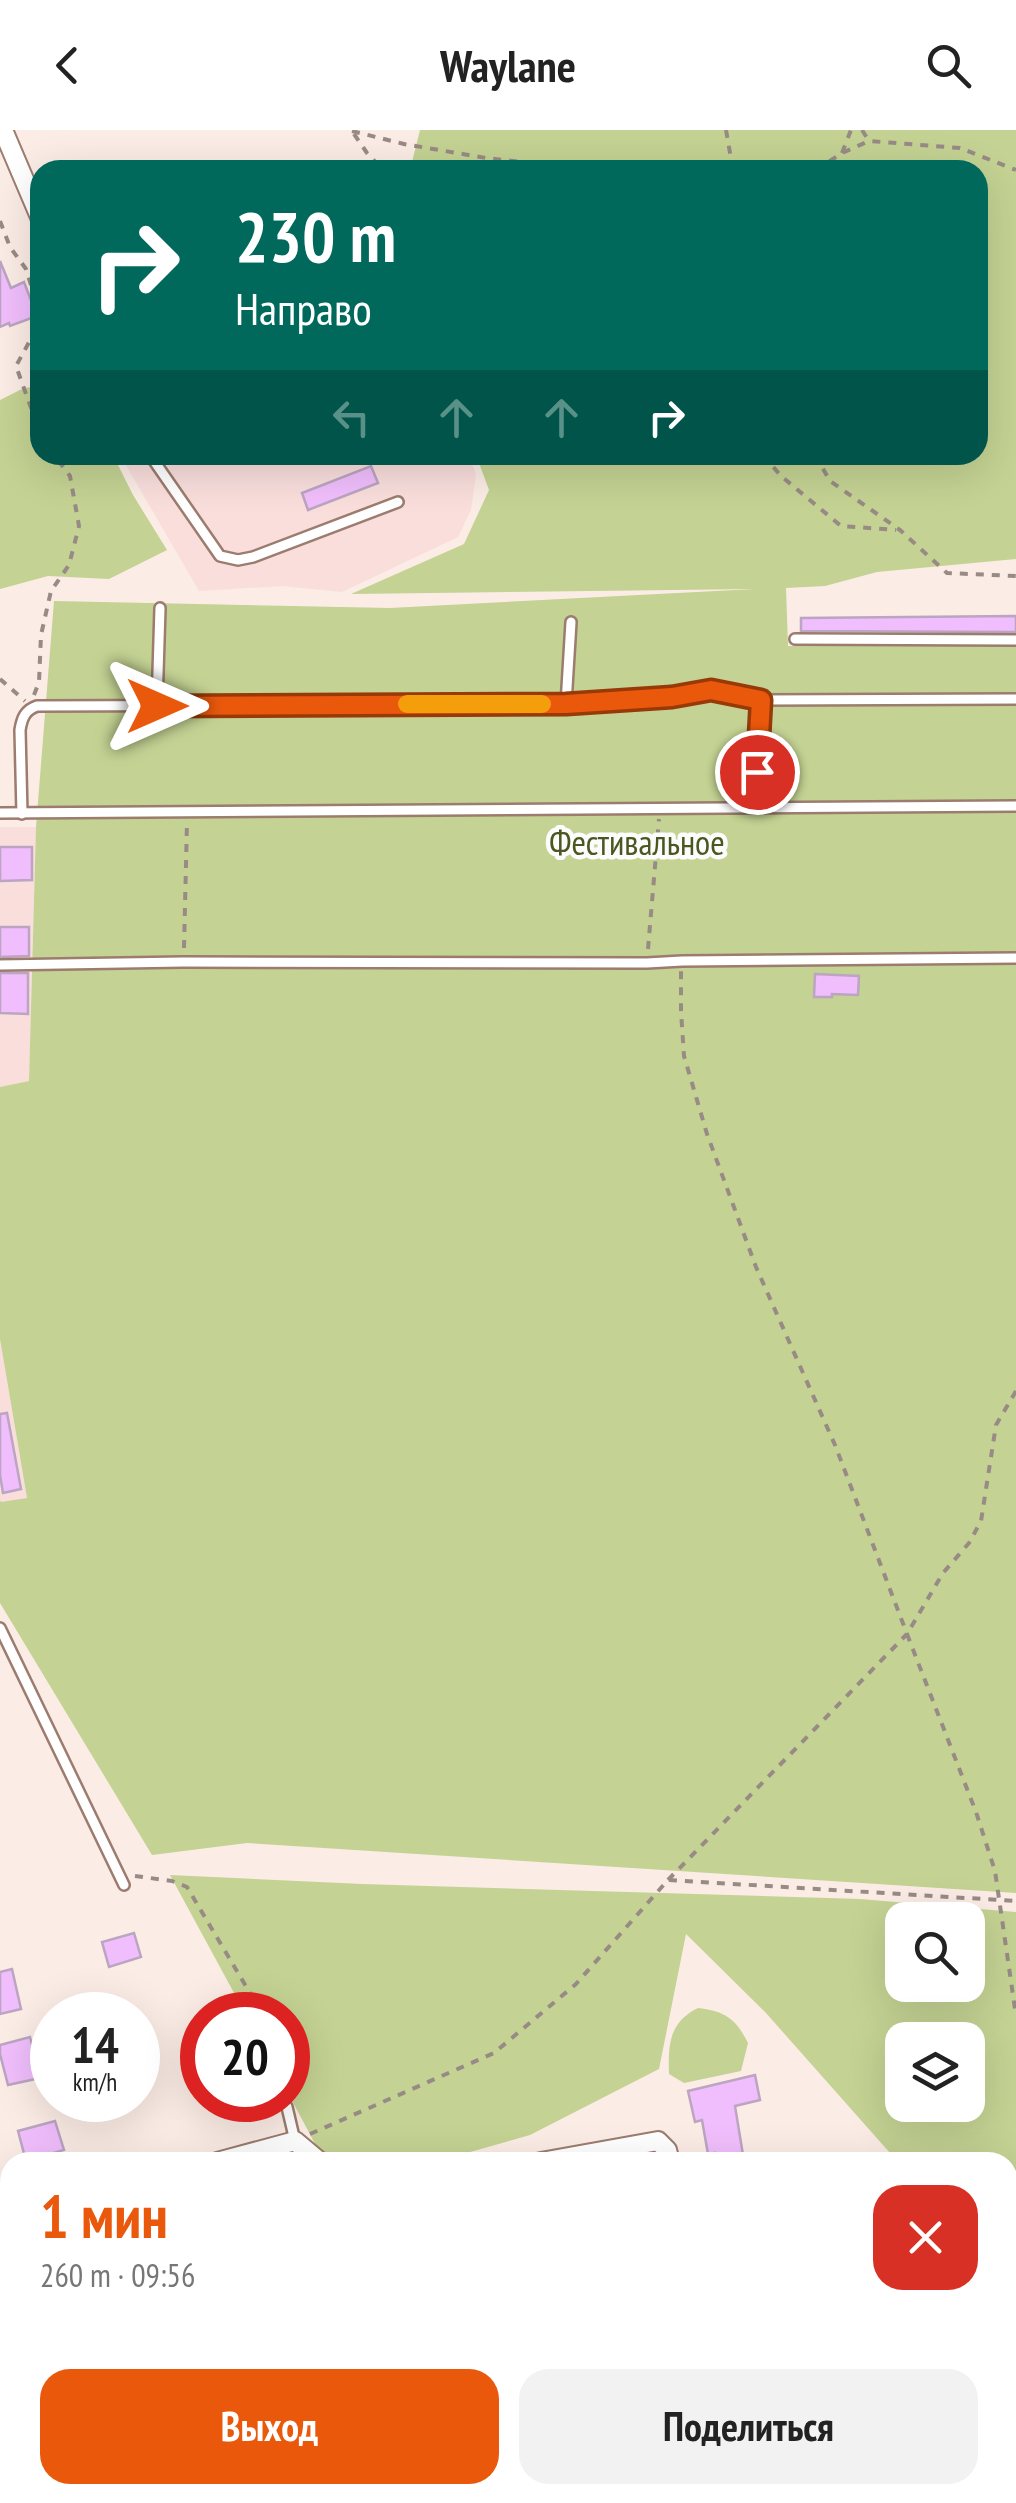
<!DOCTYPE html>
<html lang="ru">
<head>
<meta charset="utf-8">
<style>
	body { margin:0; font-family:"PT Sans Narrow",sans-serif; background:#f2f2f2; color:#222; height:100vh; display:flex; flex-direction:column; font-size:38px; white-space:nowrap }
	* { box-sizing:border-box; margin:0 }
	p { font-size:32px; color:#767676 }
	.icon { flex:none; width:55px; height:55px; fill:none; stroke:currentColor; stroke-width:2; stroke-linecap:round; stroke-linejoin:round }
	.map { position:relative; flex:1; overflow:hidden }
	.side { position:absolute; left:0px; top:2022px; width:1018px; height:352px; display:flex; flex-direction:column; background:#fff; border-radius:30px 30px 0 0; box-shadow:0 10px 40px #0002 }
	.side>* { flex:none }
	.top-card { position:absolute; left:30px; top:30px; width:958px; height:305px; border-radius:30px; box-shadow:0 10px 40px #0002; background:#00695c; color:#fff; overflow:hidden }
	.buttons { position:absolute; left:885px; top:1772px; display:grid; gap:20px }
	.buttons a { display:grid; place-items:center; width:100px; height:100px; border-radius:20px; background:#fff; box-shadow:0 10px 40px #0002; font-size:50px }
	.speed { position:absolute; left:30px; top:1862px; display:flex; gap:20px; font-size:50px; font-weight:700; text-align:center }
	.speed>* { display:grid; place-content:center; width:130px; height:130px; border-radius:50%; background:#fff; box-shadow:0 10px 40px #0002; line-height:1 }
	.speed small { font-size:25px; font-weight:400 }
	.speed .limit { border:15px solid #d22; background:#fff; color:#111 }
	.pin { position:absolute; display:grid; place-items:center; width:85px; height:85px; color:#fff; margin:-42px; border:5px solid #fff; border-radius:50%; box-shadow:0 2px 10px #0007 }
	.me { position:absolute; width:110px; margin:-55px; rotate:90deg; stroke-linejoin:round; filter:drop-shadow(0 0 8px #0008) }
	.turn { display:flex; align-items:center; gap:35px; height:210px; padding:0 40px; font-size:45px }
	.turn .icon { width:130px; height:130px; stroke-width:2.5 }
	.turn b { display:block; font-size:70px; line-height:85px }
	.lanes { display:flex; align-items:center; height:95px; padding:0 40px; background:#0003; justify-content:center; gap:50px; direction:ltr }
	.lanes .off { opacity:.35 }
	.round { display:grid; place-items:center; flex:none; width:105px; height:105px; border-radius:30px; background:#f2f2f2 }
	.head { display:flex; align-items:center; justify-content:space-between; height:170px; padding:0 40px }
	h1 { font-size:60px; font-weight:700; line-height:75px; color:#ea580c }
	.cta { display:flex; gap:20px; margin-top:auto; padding:20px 40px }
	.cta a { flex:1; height:115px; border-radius:30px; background:#ea580c; color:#fff; font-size:40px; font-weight:700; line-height:115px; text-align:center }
	.cta a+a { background:#f2f2f2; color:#222 }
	header { display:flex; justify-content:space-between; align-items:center; height:130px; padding:0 40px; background:#fff; font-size:45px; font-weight:700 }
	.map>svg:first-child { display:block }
</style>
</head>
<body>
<header><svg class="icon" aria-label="back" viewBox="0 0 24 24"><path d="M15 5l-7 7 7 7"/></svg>Waylane<svg class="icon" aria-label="search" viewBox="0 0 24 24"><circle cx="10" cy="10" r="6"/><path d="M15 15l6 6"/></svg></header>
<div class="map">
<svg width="1016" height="2373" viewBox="0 0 1016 2373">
	<rect width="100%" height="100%" fill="#fbece5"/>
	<g fill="#f9dedc">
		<polygon points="120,325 469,325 476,344 471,380 458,407 342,462 282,456 199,461"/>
		<polygon points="0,697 36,697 29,951 0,957"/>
		<polygon points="0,1209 27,1369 1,1373 0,1370"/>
	</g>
	<g fill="#c4d293" fill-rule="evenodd">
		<polygon points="420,0 1016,0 1016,429 877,442 825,456 786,458 788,516 1016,515 1016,1763 247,1713 152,1725 0,1473 0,1370 1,1372 27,1368 0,1209 0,957 29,951 36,697 54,471 390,478 755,459 351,464 464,414 489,360 476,325 978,325 978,40 410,40"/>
		<polygon points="40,256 40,325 113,325 133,365 167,420 109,449 48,446 0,459 0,270 24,258"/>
		<path d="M170 1745 362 1754 860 1769 1016 1782V2373H803L804 2365H1008V2032H898L766 1883 686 1804 659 1939 530 2005 435 2032 322 2027 288 1963V1885H246ZM902 1790H968V1855H902ZM902 1910H968V1975H902Z"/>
		<path d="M698 1878C725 1881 736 1889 748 1913L741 1941 684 1953 669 1944C668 1915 669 1892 698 1878Z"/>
		<polygon points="10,2120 10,2172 0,2165 0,2123"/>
	</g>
	<g fill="#f0befc" stroke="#bba5c1" stroke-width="2.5">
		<polygon points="0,131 11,158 24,152 37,186 10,196 9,193 0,197"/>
		<polygon points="371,336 378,353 308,380 302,363"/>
		<polygon points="1016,486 1016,502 801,501 801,488"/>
		<polygon points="0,717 32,717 32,750 0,751"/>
		<polygon points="0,797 29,797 29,826 0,827"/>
		<polygon points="0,843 28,843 28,884 0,883"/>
		<polygon points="815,844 859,846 858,865 832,864 832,867 814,867"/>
		<polygon points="7,1283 21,1359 3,1363 0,1345 0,1284"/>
		<polygon points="134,1803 141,1827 109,1837 102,1812"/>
		<polygon points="12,1839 21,1879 0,1884 0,1842"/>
		<polygon points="30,1907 40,1948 8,1955 0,1924 0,1915"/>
		<polygon points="755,1945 760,1970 735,1976 743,2025 716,2029 715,2023 708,2024 702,1990 695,1992 688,1961"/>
		<polygon points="55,1991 64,2020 26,2031 18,2001"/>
	</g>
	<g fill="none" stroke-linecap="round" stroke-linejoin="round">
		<defs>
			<g id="lane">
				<polyline points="150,325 220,426 238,430 253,427 398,372"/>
				<polyline points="795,509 1016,510"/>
				<polyline points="566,574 571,492"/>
				<polyline points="157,575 160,478"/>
				<polyline points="754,678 761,570"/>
				<polyline points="0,683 1016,676"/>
				<path d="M22 684 20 600C22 588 25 580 37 576L566 574 671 567 711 560 761 570 1016 569"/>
				<polyline points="0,835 183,832 647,833 682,831 1016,828"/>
				<polyline points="0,1498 124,1755"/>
				<polyline points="283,1970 287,1977 295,2011"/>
				<polyline points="240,2373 274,2365"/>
			</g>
			<g id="street">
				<polyline points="3,0 40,87"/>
				<polyline points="217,2032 295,2011 320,2032"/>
				<polyline points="541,2032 658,2011 667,2020 670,2032"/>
				<polyline points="0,2061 7,2090"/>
				<polyline points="0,2324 10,2321"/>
				<polyline points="303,2373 306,2365"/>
				<polyline points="673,2373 675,2365"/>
			</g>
		</defs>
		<use href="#lane" stroke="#9c7c6e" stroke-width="14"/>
		<use href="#street" stroke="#9c7c6e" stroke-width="22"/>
		<g stroke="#988b85" stroke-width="4" stroke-dasharray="8 8" stroke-linecap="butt">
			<polyline points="726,0 733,40"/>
			<polyline points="862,0 869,11"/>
			<polyline points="352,1 404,14 486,28 594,40"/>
			<polyline points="354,4 367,23 383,40"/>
			<polyline points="842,23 851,0"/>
			<polyline points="816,40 842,23 869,11 960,18 1016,40"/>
			<polyline points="0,91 10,117 26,139 40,184"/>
			<polyline points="40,204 33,205 16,236 40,303"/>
			<polyline points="763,325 781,346 841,396 896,400"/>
			<polyline points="815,325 830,351 900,400 947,443 1016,446"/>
			<polyline points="0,549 25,571"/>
			<polyline points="34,565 39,552 41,505 51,461 69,435 79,396 70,346 54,325"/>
			<polyline points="184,818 187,692"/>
			<polyline points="648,819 659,689"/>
			<polyline points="1016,1261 996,1295 981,1391 969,1413 943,1443 907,1504 976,1682 995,1741 1016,1886"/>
			<polyline points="135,1746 172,1751 187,1757 263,1885"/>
			<polyline points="668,1750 907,1504 835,1315 756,1137 707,1004 684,926 681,881 681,841"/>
			<polyline points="310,2004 494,1923 576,1854 668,1750 1016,1771"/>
			<polyline points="1008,2173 1016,2160"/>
			<polyline points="916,2373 919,2365"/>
		</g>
		<use href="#lane" stroke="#fff" stroke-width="9"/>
		<use href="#street" stroke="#fff" stroke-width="18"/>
	</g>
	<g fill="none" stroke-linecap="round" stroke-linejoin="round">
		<defs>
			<polyline id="route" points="157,576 566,574 672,567 711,560 761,570 757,642"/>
		</defs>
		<use href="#route" stroke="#983908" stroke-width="25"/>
		<use href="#route" stroke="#ea580c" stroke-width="18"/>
		<polyline stroke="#f59e0b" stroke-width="18" points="407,574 542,574"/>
	</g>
	<g text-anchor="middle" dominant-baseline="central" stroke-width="9" stroke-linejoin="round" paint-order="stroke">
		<g font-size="35" fill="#4b5620" stroke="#fcfcfc">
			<text x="637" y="712">Фестивальное</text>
		</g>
	</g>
</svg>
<div class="buttons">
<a><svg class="icon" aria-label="search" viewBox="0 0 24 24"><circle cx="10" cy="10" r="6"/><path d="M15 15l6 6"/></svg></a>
<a><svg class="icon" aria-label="layers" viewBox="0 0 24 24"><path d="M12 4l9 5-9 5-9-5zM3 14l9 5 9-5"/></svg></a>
</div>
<div class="speed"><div>14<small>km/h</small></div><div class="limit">20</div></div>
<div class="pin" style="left:757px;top:642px;background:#d93025"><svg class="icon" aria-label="arrive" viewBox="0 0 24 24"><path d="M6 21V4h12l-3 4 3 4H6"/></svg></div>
<svg class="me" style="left:157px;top:576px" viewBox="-20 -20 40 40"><path d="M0-17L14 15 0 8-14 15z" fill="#ea580c" stroke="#fff" stroke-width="4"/></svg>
<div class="top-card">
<div class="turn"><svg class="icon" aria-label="right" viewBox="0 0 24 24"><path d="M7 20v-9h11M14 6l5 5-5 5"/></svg><div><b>230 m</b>Направо</div></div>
<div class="lanes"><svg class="icon off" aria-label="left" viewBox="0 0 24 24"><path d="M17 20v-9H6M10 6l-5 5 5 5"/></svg><svg class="icon off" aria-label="ahead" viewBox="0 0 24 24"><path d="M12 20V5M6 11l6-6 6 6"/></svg><svg class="icon off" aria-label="ahead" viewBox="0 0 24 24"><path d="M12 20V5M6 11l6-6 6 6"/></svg><svg class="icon" aria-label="right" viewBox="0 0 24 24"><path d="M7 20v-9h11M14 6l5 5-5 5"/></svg></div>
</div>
<section class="side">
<div class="head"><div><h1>1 мин</h1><p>260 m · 09:56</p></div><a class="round" style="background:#d93025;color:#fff"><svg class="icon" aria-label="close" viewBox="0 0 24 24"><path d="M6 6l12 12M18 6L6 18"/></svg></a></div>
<div class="cta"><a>Выход</a><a>Поделиться</a></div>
</section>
</div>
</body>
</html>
